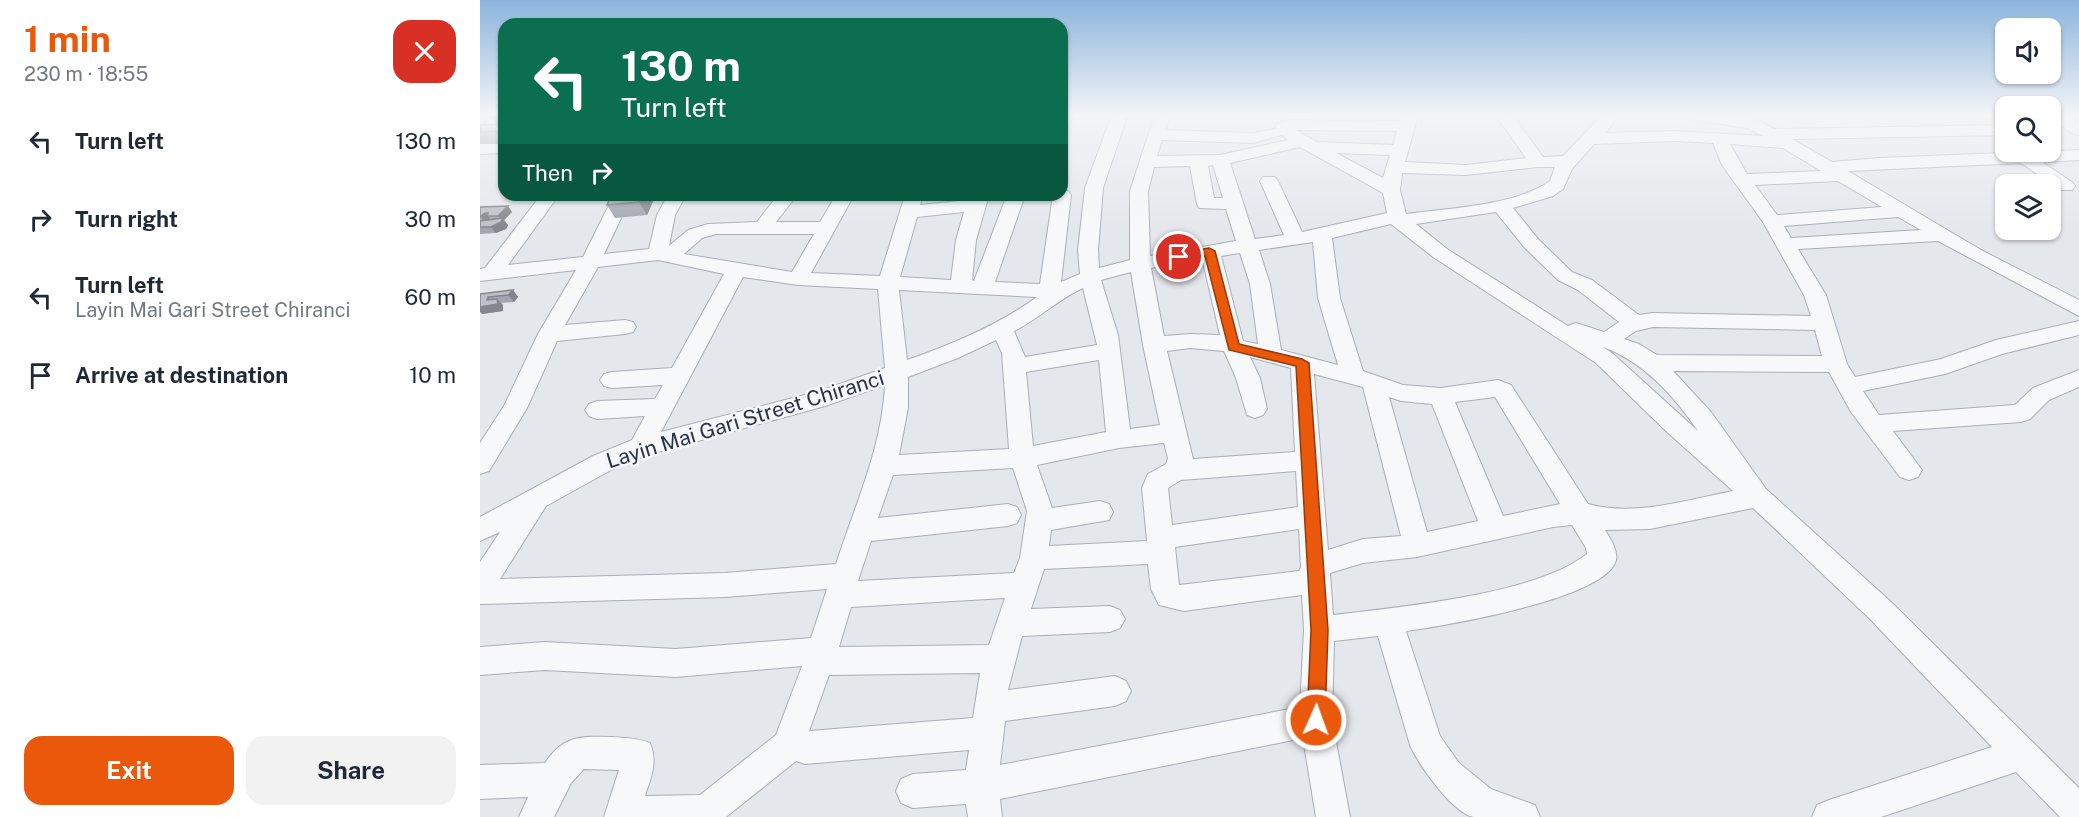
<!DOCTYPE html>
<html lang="en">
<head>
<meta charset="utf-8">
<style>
	body { margin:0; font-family:"Public Sans",sans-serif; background:#f2f2f3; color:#1f2937; height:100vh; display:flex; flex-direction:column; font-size:22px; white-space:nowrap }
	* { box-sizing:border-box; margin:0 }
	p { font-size:20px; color:#747a83 }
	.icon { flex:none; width:33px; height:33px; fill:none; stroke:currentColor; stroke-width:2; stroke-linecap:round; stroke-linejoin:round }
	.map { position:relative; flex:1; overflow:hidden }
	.sheet { display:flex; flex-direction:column; background:#fff; width:480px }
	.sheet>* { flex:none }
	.banner { position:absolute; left:18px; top:18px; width:570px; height:183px; border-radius:18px; box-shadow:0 2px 4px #0004; background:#0b6e4f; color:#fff; overflow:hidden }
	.controls { position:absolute; left:1515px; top:18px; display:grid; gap:12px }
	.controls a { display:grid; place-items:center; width:66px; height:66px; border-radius:12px; background:#fff; box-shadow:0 2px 4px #0004; font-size:30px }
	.pin { position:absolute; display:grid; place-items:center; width:51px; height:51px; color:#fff; margin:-26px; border:3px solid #fff; border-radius:50%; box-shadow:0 2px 6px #0007 }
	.me { position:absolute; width:66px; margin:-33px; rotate:2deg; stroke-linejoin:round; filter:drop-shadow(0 0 4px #0008) }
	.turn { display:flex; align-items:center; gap:21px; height:126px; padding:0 24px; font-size:27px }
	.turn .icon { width:78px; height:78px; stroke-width:2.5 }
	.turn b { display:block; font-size:42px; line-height:51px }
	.then { display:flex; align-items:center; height:57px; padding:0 24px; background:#0003; gap:12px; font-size:22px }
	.round { display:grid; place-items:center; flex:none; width:63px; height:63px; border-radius:18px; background:#f2f2f3 }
	.summary { display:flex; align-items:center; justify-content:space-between; height:102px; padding:0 24px }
	h1 { font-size:36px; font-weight:700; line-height:45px; color:#ea580c }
	.button { display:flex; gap:12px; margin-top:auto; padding:12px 24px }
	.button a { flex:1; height:69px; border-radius:18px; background:#ea580c; color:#fff; font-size:24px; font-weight:700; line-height:69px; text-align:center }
	.button a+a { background:#f2f2f3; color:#1f2937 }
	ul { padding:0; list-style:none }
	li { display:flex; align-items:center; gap:18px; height:78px; padding:0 24px }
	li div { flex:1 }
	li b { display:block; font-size:22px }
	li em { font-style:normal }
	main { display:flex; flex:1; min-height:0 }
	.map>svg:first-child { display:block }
</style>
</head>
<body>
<main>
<section class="sheet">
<div class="summary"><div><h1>1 min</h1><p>230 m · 18:55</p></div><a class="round" style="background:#d93025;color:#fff"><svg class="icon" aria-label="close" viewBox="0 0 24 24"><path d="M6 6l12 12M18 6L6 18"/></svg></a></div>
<ul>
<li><svg class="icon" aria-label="left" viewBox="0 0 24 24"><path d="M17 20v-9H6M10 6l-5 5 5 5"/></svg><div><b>Turn left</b></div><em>130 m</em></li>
<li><svg class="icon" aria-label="right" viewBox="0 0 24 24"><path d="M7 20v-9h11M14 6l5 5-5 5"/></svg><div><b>Turn right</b></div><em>30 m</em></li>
<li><svg class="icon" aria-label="left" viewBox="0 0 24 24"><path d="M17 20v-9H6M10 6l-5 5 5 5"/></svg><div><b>Turn left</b><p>Layin Mai Gari Street Chiranci</p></div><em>60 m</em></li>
<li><svg class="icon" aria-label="arrive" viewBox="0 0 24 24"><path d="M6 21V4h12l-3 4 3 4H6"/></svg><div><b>Arrive at destination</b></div><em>10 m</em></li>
</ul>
<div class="button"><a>Exit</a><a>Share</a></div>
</section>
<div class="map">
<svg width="1599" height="817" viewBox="0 0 1599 817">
	<rect width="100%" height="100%" fill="#e4e7ec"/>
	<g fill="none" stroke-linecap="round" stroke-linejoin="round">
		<defs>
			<g id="street">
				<polygon points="14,114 24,114 24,122 6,142 0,143 0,128"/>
				<polygon points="582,114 593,114 588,126 582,128"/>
				<path d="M632 114H648L623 188 618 250 619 268 650 260V191L675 114H691L685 130 773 133 795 129 797 124 808 120 920 121V114H936V123L925 162 986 165 1046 158 1015 114H1032L1063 157 1083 156 1123 114H1140L1125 133 1195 131 1283 136 1267 128 1208 119 1200 114H1266L1294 129 1526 125V135L1312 139 1352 162 1399 158 1599 150V160L1562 162 1592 182 1595 186 1592 190H1580L1541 163 1368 171 1501 250 1599 300V316L1458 241 1318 249 1346 295 1367 364 1375 377 1461 359 1516 340 1599 321V335L1522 354 1465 374 1383 391 1399 415 1535 405 1553 388 1599 370V387L1569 400 1550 419 1541 422 1413 431 1442 470 1438 477 1429 480 1420 477 1371 412 1349 372 1193 371 1231 412 1286 489 1410 601 1599 788V817H1580L1536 772 1401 817H1332L1337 805 1349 800 1512 747 1390 619 1273 508 1170 529 1125 530C1130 538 1138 550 1136 560 1127 599 963 626 926 631L960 736 979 763 1011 789 1055 805 1060 817C1039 817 1015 817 994 817 973 814 938 764 930 745L898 636 854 641 852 720 870 817H836L823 738 520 799 522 817H488L486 804 433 808 421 803 416 791 421 779 433 774 486 770 489 750 325 764 316 761 246 817H124L139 770 104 769 91 783 74 817H39L48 797 0 799V765L65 763C83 735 102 736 132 737 146 738 157 738 170 743 178 763 171 777 165 796L220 795 296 735 322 666 196 677 65 670 0 675V647L65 642 196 649 331 638 347 589 245 597 0 604V562L20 532 0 541V517L113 456 152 440 165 416 117 419 109 416 105 410 109 404 117 401 175 399 183 385 132 388 124 386 120 380 124 374 132 372 192 368 244 274 178 260 118 267 85 325 145 320 153 322 156 327 153 332 145 334 77 341 47 408 9 471 0 474V443L24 406 58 334 96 270 0 281V269L5 268 61 195H79L28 265 103 257 134 195H152L124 254 169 249 177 215 188 195H206L195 215 189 246 208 230 228 224 277 222 298 195H317L296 222H340L356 195H374L331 273 400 276 425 195H443L440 205 489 200 491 195H509L496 240 492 280 494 281 527 195H545L515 282 560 284 573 195H582V189L588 191 591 195 581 282 600 274 598 250 605 188ZM816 130 917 131 913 145 837 142ZM802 135 808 140 740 155 677 156 682 140 773 143ZM1195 141 1233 143 1242 165 1283 222 1324 295 1331 316 1173 313 1159 315 1112 280 1092 272 1058 239 1033 208 1073 196 1083 189 1092 169 1114 144ZM1250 144 1303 148 1341 171 1267 174ZM820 147 903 193 907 213 822 232 798 181 795 177H783L780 181 804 235 775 239 750 163ZM856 153 910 155 903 178ZM733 165 743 198H734L728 166ZM710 166 717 204 719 208 746 209 756 241 670 256 668 191 674 167ZM1058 167H1075L1070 181C1034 206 970 208 926 214L920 190 922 173 986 175ZM1358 181 1402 207 1297 215 1275 185ZM484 212 476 240 471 280 420 277 437 217ZM1016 212 1044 247 1078 280 1098 290 1139 322 1124 332 1096 323 1088 326 967 249 936 224ZM1418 217 1441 230 1311 238 1304 226ZM911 224 953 257 1116 363 1187 432 1253 491C1206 500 1155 517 1108 504L1031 385 1018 380 961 388 923 385 883 371 860 298 852 238ZM236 234H334L312 272 204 254 222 238ZM833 242 838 298 858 365 801 350 790 284 779 250ZM760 253 770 284 778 344 763 341 741 256ZM722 258 740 335 710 334 684 336 671 268ZM651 272 663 345 680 425 650 429 638 335 621 280ZM263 277 318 285 398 289 405 368 340 391 181 432ZM603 288 617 345 545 357 534 331C559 319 578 299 603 288ZM419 290 557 297C518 325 473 344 427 360ZM1173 327 1335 330 1342 356 1177 355 1159 344 1144 339 1156 331ZM516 340 522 353 529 449 419 455 428 408V377L478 358ZM1123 347C1164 362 1194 396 1218 431L1132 353ZM710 348 744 351 756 378 767 415 775 418 783 415 787 409 780 378 770 357 811 368 815 452 713 459 687 351ZM619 360 626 432 553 446 546 372ZM834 374 883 387 921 536 883 539 848 550ZM405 385C402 448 375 505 356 564L245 573 20 579 66 506 131 470 167 455 345 406ZM909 397 921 401 952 404 998 521 947 532ZM1015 397 1080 504 1023 516 975 402ZM684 443 688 458 686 464 668 474 662 488 667 541 569 546 571 530 629 520 633 512 629 504 620 501 572 508 557 465 639 448ZM533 468 547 511 540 558 534 573 378 581 391 541 528 526 537 523 541 515 537 507 528 504 398 518 413 475ZM816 471 818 507 692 525 688 488 701 480ZM1092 525 1106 548 1107 554C1055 595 920 607 853 615L850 573 883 563 937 557 1073 527ZM819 529 821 567 819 571 699 585 695 547ZM668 564 671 589 679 605 704 611 822 595 824 630 820 707 520 765 525 721 635 706 646 701 651 691 646 681 635 676 528 690 542 636 630 632 640 628 645 619 640 610 630 606 551 609 564 569ZM525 598 509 645 359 647 371 607ZM500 673 493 718 329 731 349 675Z"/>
				<polygon points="1570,114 1587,114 1599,122 1599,135 1593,134 1570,118"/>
				<polygon points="24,143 24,153 0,154 0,144"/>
			</g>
		</defs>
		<use href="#street" stroke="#a9aeb7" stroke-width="2"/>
		<use href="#street" fill="#f7f8fa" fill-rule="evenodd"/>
	</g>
	<g fill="#a1a5ae">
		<polygon points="10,114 24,114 24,144 0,144 0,125 16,124"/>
		<polygon points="175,197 167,215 135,218 127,205"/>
		<polygon points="28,206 32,212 24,220 28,225 26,229 16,233 0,234 0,207"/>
		<polygon points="33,290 38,297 34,302 21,303 23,305 23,311 2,314 0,294"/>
	</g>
	<g fill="#83868d">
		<polygon points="163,195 174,195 175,197 167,215 159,202"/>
		<polygon points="28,206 32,212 24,220 28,225 26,229 16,233 11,227 22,221 18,216"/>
		<polygon points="5,213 10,219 6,223 1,217"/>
		<polygon points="33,290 38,297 34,302 28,295"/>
		<polygon points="8,297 14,304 17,299 23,305 23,311 2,314 0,312 0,307"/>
	</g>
	<g fill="#bbc0ca" stroke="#83868d" stroke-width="1.5">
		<polygon points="24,120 24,131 0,132 0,125 19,124"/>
		<polygon points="131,195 163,195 159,202 127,205"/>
		<polygon points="28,206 18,216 7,216 8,213 5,213 0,217 0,207"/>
		<polygon points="23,218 21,222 11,227 0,227 0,221"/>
		<polygon points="33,290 28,295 8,297 7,300 17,299 18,304 0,307 0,294"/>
	</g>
	<linearGradient id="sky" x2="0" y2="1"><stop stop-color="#8bb4dd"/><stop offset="0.5" stop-color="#f3f4f6"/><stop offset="1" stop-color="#f3f4f6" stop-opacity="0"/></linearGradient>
	<rect width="1599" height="229" fill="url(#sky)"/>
	<polygon fill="#ea580c" stroke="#983908" stroke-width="1.5" points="729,248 735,251 759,344 822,359 829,363 848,630 845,720 842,726 836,729 829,726 827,720 831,630 816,366 749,350 725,256 699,260 693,257 699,253"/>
	<g text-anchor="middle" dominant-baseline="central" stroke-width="5" stroke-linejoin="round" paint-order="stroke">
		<g font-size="21" fill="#2b3445" stroke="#f4f6f9">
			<text transform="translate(265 419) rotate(-17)">Layin Mai Gari Street Chiranci</text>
		</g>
	</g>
</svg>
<div class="controls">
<a><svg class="icon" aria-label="sound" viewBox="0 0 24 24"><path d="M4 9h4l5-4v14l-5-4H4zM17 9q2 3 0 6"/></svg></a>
<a><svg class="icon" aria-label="search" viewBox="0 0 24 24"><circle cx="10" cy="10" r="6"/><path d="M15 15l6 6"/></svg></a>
<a><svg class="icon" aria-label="layers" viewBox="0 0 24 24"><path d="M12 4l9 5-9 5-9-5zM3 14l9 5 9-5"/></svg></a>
</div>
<div class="pin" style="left:699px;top:257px;background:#d93025"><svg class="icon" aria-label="arrive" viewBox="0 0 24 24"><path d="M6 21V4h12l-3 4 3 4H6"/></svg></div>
<svg class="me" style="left:836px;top:720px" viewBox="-20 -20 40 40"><circle r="17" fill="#ea580c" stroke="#fff" stroke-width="3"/><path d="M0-11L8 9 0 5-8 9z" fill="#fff"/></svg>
<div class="banner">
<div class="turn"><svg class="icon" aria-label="left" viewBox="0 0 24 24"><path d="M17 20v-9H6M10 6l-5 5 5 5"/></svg><div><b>130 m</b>Turn left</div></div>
<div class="then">Then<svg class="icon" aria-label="right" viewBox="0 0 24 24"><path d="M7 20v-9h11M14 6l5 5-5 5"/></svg></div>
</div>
</div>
</main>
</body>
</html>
